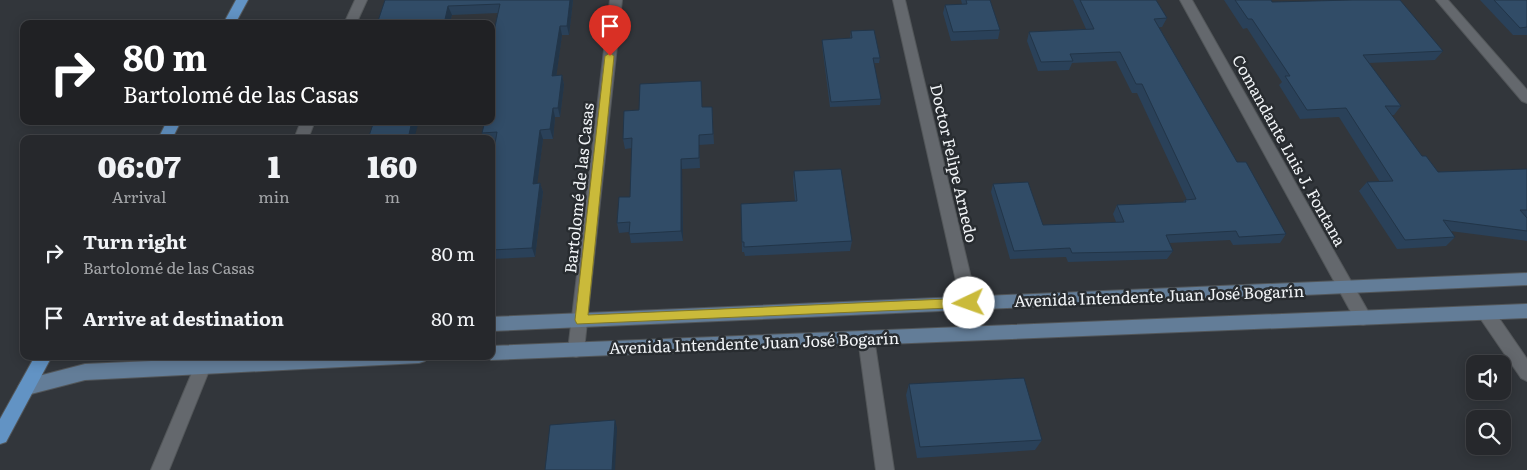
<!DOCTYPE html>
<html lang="en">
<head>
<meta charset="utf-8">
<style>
	body { margin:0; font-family:Literata,serif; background:#2e3034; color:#f1f3f6; height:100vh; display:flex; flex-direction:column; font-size:19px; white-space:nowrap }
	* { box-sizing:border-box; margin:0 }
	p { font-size:16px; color:#a4a6a9 }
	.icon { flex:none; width:28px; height:28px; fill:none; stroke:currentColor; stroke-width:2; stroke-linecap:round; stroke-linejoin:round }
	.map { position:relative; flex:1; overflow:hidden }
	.panel { position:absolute; left:20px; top:135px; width:475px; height:225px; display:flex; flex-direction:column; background:#26282c; border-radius:10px; box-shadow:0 2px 12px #0003,0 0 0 1px #424448 }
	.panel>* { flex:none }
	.guide { position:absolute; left:20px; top:20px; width:475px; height:105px; border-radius:10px; box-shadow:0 2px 12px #0003,0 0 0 1px #424448; background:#202124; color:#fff; overflow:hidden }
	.fabs { position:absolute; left:1466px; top:355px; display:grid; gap:10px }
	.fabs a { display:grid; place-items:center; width:45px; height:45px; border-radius:10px; background:#26282c; box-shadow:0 2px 12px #0003,0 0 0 1px #424448; font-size:25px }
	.pin { position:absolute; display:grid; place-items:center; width:42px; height:42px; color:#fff; margin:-51px -21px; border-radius:50% 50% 50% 0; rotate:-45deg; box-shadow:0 0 5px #0007 }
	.pin .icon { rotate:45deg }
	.me { position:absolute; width:55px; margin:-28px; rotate:267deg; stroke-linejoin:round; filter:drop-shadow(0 0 4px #0008) }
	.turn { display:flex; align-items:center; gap:18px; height:105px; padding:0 20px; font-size:22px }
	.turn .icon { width:65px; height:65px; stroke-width:2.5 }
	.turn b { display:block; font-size:35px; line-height:42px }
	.eta { display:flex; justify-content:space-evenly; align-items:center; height:85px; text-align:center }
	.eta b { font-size:30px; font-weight:800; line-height:35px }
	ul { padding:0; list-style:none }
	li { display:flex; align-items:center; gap:15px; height:65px; padding:0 20px }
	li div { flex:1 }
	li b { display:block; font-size:19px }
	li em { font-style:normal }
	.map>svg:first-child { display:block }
</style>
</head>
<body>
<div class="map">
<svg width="1527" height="470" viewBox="0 0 1527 470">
	<rect width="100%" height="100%" fill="#32363b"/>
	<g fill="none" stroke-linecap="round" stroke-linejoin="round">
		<defs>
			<g id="street">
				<polygon points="355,0 367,0 356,24 344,24"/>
				<polygon points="610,0 622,0 584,350 582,355 576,357 570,355 568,350"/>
				<polygon points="893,0 905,0 977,303 981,333 979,338 973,340 967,338 961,303"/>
				<polygon points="1180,0 1192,0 1369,313 1371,318 1369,323 1363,325 1357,323"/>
				<polygon points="1436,0 1448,0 1527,90 1527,103 1522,101"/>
				<polygon points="301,121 315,121 308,139 294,139"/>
				<polygon points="1486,306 1492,308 1527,359 1527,381 1521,378 1480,318 1478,313 1480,308"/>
				<polygon points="866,331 872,333 874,338 894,470 876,470 858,338 860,333"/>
				<polygon points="199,356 215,356 169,470 151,470"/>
			</g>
			<g id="secondary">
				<polygon points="1527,273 1527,285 491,331 491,317"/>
				<polygon points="1527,304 1527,318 491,360 484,356 491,356 491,346"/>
				<polygon points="259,356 427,356 425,361 419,363 85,380 27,395 21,392 18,387 21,382 27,379 85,364"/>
			</g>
			<g id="primary">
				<polygon points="236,0 248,0 235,24 223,24"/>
				<polygon points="167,121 181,121 172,139 158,139"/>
				<polygon points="35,356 52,356 6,442 0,444 0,419"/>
			</g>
		</defs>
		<use href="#street" stroke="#525659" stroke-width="2"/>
		<use href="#secondary" stroke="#525659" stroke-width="2"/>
		<use href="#primary" stroke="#525659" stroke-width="2"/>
		<use href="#street" fill="#64686d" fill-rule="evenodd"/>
		<use href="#secondary" fill="#637d98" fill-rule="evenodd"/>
		<use href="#primary" fill="#6293c4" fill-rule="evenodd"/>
	</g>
	<g fill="#2a4159">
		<polygon points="385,0 573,0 569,35 562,35 556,76 562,75 564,85 560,117 555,117 553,139 543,139 537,183 540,183 543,192 535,257 491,259 491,167 496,141 491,142 491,139 484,139 482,133 491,121 498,13 452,15 449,24 379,24 378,21"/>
		<polygon points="961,0 990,0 1000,30 998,39 951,41 943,13 945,5 962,4"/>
		<polygon points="1073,0 1156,0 1167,18 1162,27 1159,27 1237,162 1286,234 1280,243 1233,245 1230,240 1169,243 1173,251 1167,259 1068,262 1066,257 1010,259 991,192 993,184 1043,225 1116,222 1113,214 1117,205 1183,202 1185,200 1187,200 1137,93 1132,93 1116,61 1072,63 1069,70 1038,71 1027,41 1029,32 1086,29"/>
		<polygon points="1224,0 1271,0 1272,2 1443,51 1435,60 1369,63 1401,106 1394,115 1391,115 1422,156 1438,172 1527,169 1527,241 1450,231 1455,237 1446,246 1397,249 1359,191 1367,182 1380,182 1339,117 1300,119 1279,85 1282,82 1247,28 1243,29"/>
		<polygon points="1480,0 1527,0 1527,35 1513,35"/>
		<polygon points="851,31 880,58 879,63 874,63 881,99 880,105 830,107 822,45 822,40 850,38"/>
		<polygon points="702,91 702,107 712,107 714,144 699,145 700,168 682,169 683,241 631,243 629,232 619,233 617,223 630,197 632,148 625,149 623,139"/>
		<polygon points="794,171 852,241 850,251 745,256 744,252 742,252 741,204 795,201 793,181"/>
		<polygon points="909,384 1042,440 1035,450 917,458 906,395"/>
	</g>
	<g fill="#223548">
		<polygon points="570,0 573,0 569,35 567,26"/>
		<polygon points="448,6 452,15 449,24 444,24"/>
		<polygon points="560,26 562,35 555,85 552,76"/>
		<polygon points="562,75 564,85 560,117 558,108"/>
		<polygon points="553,108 555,117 553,139 550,129"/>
		<polygon points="412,121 419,121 414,139 408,139"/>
		<polygon points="540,130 543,139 536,193 533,184"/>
		<polygon points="681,159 682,169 683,241 681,231"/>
		<polygon points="540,183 543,192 535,257 532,248"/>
		<polygon points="615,420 617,428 615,470 612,470"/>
	</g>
	<g fill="#314c67" stroke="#223548">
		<polygon points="385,0 570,0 567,26 560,26 552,76 562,75 558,108 553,108 550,129 540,130 533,184 540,183 532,248 491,250 491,167 497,132 482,133 485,121 491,121 491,45 500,4 448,6 444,24 381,24 382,21 378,21"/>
		<polygon points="966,0 990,0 1000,30 953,32 945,5 967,4"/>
		<polygon points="1080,0 1156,0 1167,18 1154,19 1237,162 1246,162 1286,234 1239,237 1236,231 1166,235 1173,251 1072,253 1070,248 1014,251 993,184 1028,182 1043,225 1124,222 1117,205 1186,202 1185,200 1196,199 1142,84 1136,84 1120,52 1070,54 1073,61 1041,62 1029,32 1094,29"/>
		<polygon points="1235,0 1271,0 1272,2 1352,0 1400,0 1443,51 1363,55 1401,106 1385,106 1422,156 1426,156 1438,172 1527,169 1527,210 1520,210 1527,218 1527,231 1443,220 1455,237 1405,240 1367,182 1393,181 1346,108 1307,110 1285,76 1290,76 1252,19 1248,19"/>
		<polygon points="1494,0 1527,0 1527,27 1520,28"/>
		<polygon points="874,30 880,58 873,58 881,99 831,102 822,40 852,38 851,31"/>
		<polygon points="701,81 702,107 712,107 713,134 699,135 699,158 681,159 681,231 629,234 630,222 617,223 619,197 630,197 632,138 623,139 624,111 639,110 640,84"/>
		<polygon points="374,121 412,121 408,139 368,139"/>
		<polygon points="841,169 852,241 744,247 744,242 742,242 741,204 797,201 794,171"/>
		<polygon points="1024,378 1042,440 920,447 909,384"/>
		<polygon points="615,420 612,470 545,470 550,425"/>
	</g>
	<polygon fill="#caba3a" stroke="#837926" points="610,53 614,56 588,315 969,298 975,303 973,307 577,324 575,320 605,56"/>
	<g text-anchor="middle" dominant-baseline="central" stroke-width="5" stroke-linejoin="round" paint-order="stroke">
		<g font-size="16" fill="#f1f4f7" stroke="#282c30">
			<text transform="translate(1290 150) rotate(61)">Comandante Luis J. Fontana</text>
			<text transform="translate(955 163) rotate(77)">Doctor Felipe Arnedo</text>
			<text transform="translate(578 188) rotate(-84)">Bartolomé de las Casas</text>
			<text transform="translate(1159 295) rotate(-2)">Avenida Intendente Juan José Bogarín</text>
			<text transform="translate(754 342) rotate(-2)">Avenida Intendente Juan José Bogarín</text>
		</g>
	</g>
</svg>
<div class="fabs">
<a><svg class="icon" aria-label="sound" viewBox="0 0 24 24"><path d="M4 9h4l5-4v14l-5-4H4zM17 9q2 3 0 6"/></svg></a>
<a><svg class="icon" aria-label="search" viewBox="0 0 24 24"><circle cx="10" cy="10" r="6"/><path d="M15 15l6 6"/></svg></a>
</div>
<div class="pin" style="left:610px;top:56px;background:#d93025"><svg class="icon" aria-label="arrive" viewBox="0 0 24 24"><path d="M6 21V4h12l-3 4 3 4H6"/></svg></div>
<svg class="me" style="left:969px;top:303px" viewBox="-20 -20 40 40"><circle r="19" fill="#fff"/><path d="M0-13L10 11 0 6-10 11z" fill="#caba3a"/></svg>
<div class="guide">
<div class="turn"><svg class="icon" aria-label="right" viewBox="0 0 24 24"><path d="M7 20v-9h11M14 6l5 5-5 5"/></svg><div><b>80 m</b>Bartolomé de las Casas</div></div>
</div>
<section class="panel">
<div class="eta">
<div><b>06:07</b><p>Arrival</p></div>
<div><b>1</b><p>min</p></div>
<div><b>160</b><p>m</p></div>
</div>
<ul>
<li><svg class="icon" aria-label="right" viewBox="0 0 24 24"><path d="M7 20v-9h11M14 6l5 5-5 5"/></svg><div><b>Turn right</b><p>Bartolomé de las Casas</p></div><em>80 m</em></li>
<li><svg class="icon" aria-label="arrive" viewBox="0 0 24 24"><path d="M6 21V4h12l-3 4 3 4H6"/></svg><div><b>Arrive at destination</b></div><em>80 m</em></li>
</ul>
</section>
</div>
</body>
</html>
